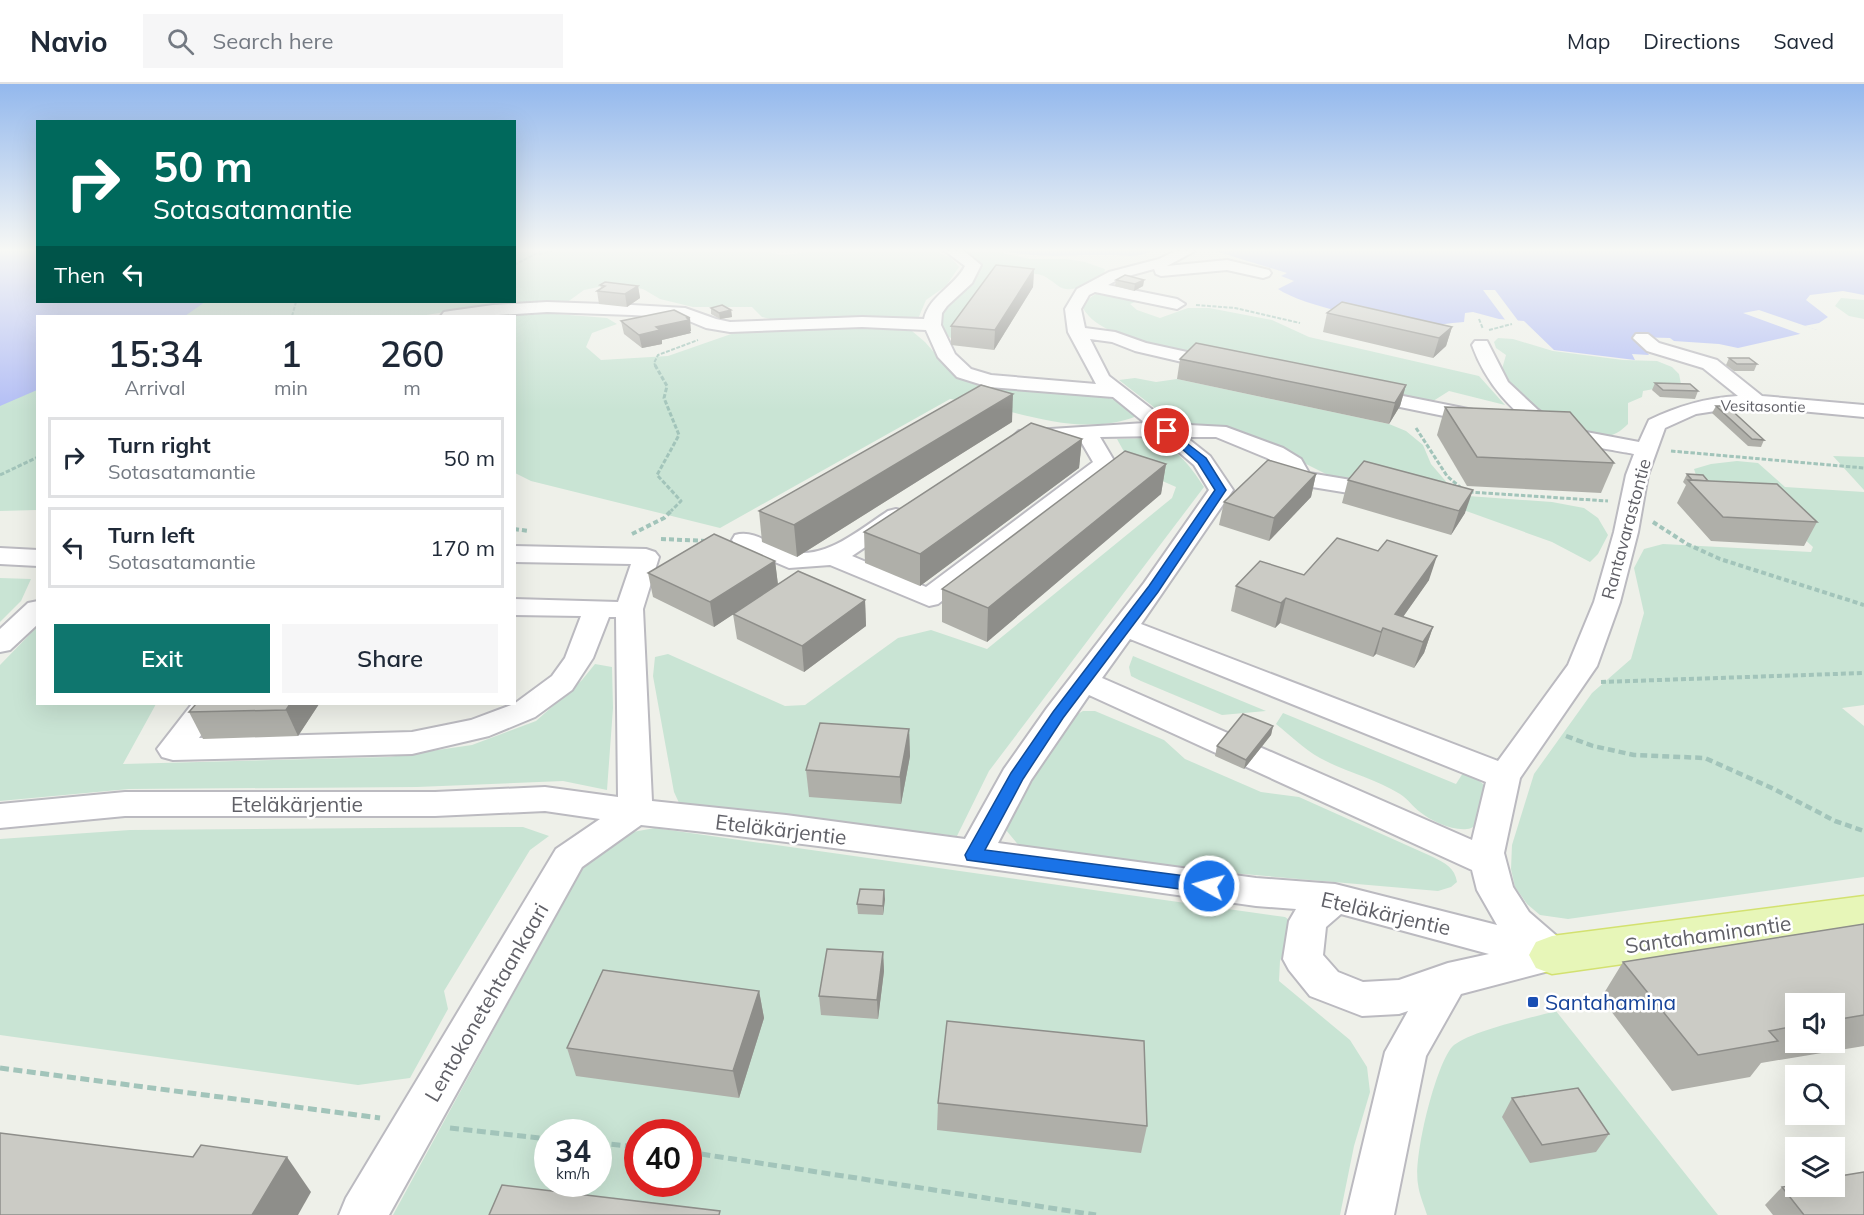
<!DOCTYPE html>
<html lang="en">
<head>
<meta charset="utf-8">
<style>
	body { margin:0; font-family:Mulish,sans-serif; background:#f6f6f7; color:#1f2937; height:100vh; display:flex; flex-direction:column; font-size:22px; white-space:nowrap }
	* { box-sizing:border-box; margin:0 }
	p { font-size:20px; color:#747a83 }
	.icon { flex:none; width:33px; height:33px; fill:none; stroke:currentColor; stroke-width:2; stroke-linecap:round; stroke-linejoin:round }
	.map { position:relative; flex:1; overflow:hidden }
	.drawer { position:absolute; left:36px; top:231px; width:480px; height:390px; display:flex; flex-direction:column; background:#fff; border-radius:0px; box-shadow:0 6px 24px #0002 }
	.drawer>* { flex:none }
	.guide { position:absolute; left:36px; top:36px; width:480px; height:183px; border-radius:0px; box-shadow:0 6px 24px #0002; background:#00695c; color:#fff; overflow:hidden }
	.buttons { position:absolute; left:1785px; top:909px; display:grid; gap:12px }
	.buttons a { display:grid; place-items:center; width:60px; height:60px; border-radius:0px; background:#fff; box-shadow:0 6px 24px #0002; font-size:30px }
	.speed { position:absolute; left:534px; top:1035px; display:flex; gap:12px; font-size:30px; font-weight:700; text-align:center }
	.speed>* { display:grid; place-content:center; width:78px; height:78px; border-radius:50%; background:#fff; box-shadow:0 6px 24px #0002; line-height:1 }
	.speed small { font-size:15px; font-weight:400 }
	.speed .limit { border:9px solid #d22; background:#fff; color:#111 }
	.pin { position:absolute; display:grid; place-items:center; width:51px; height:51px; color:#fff; margin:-26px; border:3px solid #fff; border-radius:50%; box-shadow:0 2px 6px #0007 }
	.me { position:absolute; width:66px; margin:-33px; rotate:277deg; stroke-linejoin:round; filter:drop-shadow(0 0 4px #0008) }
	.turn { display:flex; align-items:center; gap:21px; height:126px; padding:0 18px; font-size:27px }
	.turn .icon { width:78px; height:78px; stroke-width:2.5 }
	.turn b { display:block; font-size:42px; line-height:51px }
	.then { display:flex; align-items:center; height:57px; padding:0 18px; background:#0003; gap:12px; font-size:22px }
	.eta { display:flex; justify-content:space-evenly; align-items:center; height:102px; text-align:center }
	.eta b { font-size:36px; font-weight:600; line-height:42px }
	.cta { display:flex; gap:12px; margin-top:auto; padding:12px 18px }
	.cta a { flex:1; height:69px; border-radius:0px; background:#0f766e; color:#fff; font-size:24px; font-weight:600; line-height:69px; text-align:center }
	.cta a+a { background:#f6f6f7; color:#1f2937 }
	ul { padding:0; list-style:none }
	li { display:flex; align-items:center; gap:18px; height:81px; margin:0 12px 9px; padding:0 6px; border:3px solid #e0e1e3; border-radius:0px }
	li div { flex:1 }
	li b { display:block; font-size:22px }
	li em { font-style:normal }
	header { display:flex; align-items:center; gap:36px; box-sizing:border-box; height:84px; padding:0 30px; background:#fff; border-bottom:2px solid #e0e1e3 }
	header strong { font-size:28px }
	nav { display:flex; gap:33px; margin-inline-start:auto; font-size:21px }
	.search { width:420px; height:54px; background:#f6f6f7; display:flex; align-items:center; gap:15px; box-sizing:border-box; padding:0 21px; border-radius:0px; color:#747a83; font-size:22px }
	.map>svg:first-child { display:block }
</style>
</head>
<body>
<header>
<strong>Navio</strong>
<div class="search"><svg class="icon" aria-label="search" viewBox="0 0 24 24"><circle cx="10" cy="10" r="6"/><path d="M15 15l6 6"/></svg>Search here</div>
<nav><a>Map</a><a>Directions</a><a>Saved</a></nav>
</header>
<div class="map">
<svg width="1864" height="1131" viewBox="0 0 1864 1131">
	<rect width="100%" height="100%" fill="#eef0e9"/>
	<g fill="#c9e4d4" fill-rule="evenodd">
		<polygon points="515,167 763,167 781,171 820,167 935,167 951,174 959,183 946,202 926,216 918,235 865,232 779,237 762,233 752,223 693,223 660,215 643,205 613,200 584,206 566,219 483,222 420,232 160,232 177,218 514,218"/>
		<path d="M961 167H993L1030 175H1066L1085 178 1105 185 1104 189C1092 197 1071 213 1057 201 1043 190 1042 190 1023 189L951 254 943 250 938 237C939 233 941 227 943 224 956 208 981 202 977 175Z"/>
		<path d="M1099 208 1143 215 1130 220 1137 226 1160 234 1188 224H1209L1272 236 1309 253 1479 292 1505 321 1449 307 1430 319 1151 262C1129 253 1095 246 1083 224L1088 215Z"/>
		<polygon points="1841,214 1864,216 1864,235 1849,232 1835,222"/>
		<path d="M544 229 607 234 617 240 592 249 586 263 601 276 668 272 734 249 860 244 912 247 925 258 952 289 971 299 1008 305 1091 309 1115 316 1137 332C1076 356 1012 323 950 315L720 444 531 397 515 389 514 232H481Z"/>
		<path d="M1498 254 1513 255 1553 267 1623 276 1657 277 1672 283 1679 290 1681 300 1643 307 1642 313 1628 319V340C1621 347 1614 352 1603 353 1585 353 1547 338 1533 326 1520 314 1509 301 1502 285L1506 271 1496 264 1494 258Z"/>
		<polygon points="1135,294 1156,298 1177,295 1389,340 1406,347 1423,361 1431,380 1449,401 1468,412 1552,418 1584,424 1598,434 1608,451 1598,470 1590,478 1552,458 1444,419 1364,396 1330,392 1264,359 1229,345 1173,338 1119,296"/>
		<polygon points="37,301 37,426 0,427 0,307"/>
		<path d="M1148 354C1175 362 1189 380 1204 403L989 687 957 752 680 721 674 708 653 592 655 573 668 570 785 622 805 621 898 554 931 546 987 565 1172 414 1176 403 1133 384 1117 355Z"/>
		<polygon points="1833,372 1864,373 1864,406"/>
		<polygon points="1737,377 1758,379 1785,403 1864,408 1864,621 1842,624 1864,642 1864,793 1568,835 1540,831 1527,820 1515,803 1511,785 1512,761 1534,690 1592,609 1631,575 1644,529 1634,484 1644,465 1663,460 1811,468 1813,463 1768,422 1698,397 1694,385 1711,380"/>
		<polygon points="0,494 31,495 21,517 0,538"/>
		<polygon points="37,543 38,620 156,620 123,680 389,673 472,661 536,637 582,596 595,580 612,583 613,624 607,706 563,697 417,703 129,705 0,717 0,581"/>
		<polygon points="1133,572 1266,627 1222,631 1141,597 1131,592 1129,583"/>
		<path d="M1083 627H1095L1164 656 1185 675 1261 708 1299 713 1433 773C1445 779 1455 784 1457 798L1451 803 1438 807 1139 781 1021 764 1006 746 1014 728 1064 644 1074 632Z"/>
		<path d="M1283 629 1456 700 1463 689C1469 692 1478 695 1483 700 1494 712 1483 744 1467 745 1453 747 1431 737 1420 728 1413 723 1408 715 1400 710 1374 694 1345 688 1320 674 1304 665 1290 651 1276 640Z"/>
		<polygon points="523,743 549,752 530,766 444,907 448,925 410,994 358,1001 0,951 0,755 130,746"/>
		<path d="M655 744 1285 833 1295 840 1280 877 1279 897 1350 956 1367 983 1370 1008 1354 1062 1340 1131H393L581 786 595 772 627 749ZM548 1048H598V1100H548ZM638 1048H688V1100H638Z"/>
		<path d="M1556 927 1718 1131H1427C1424 1121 1419 1110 1418 1100 1413 1074 1435 983 1452 963 1466 948 1534 933 1556 927Z"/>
	</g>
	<g fill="#b3bef5">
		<polygon points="0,167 37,167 38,218 205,218 185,232 38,232 37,306 0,322"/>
		<path d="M1006 167H1152C1140 174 1125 171 1110 171 1075 170 1041 175 1006 167Z"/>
		<path d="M1215 167H1864V211L1843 207 1810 211 1806 216 1828 233 1819 239 1804 242 1817 246 1738 264 1719 260 1674 257 1670 254 1635 253 1649 271 1632 270 1635 276 1554 266 1524 237 1499 235 1473 228 1465 229 1464 238C1447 239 1429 243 1412 242 1381 238 1303 222 1278 205L1294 197 1281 192 1287 189Z"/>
	</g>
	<g fill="#eef0e9">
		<polygon points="1483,206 1495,206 1519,238 1506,237"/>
		<polygon points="1759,226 1817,246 1820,248 1806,252 1743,229"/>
	</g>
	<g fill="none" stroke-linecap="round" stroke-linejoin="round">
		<defs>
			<g id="minor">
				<path d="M945 167H964L981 181 972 199 947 222 942 229 941 241 955 270 971 285 991 291 1096 300 1068 248 1065 225 1077 205 1109 188 1159 175 1175 167H1195L1167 182 1227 176 1269 186 1271 189 1269 192 1263 194 1227 186 1161 192 1156 190 1154 185 1121 194 1108 201 1177 215 1185 220 1177 225 1095 208 1089 211 1081 225 1085 244 1115 248 1146 259 1228 277 1230 281 1228 285 1221 287 1135 267 1112 258 1090 255 1109 292 1171 340 1226 343 1283 364 1301 375 1309 389 1363 398 1366 403 1363 408 1355 410 1306 402C1296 410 1291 414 1279 411L1275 406 1289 393 1284 384 1267 374 1216 353H1186L1210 372 1233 406 1141 540 1498 677 1568 581 1594 518 1614 448 1626 391 1634 370C1620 367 1555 357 1547 352 1512 327 1487 302 1472 261L1475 257H1487L1508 298 1538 326 1565 344 1639 358 1649 336C1678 322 1705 314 1738 312L1703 284 1647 267 1633 254 1636 250H1648L1659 259 1717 276 1762 312 1864 321V333L1779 325 1735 324 1696 330 1665 344 1648 391 1638 448 1620 518 1597 582 1520 694 1504 769 1513 803 1529 828 1566 860 1571 871 1564 883 1461 910 1426 972 1394 1131H1346L1385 968 1408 927 1399 930 1362 932 1310 912 1289 886 1283 875 1289 837 1296 825 1256 822C1051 794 847 763 641 741L582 783 389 1131H339L346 1114 556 765 600 735 545 727 435 732H125L0 744V720L125 708H435L545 703 618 713 616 533H609L593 574 572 606 535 633 489 652 412 670 173 676 162 673 157 665 192 620H223L199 654 412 648 471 636 514 620 552 592 565 574 581 532 514 531V515L618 518 631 480 514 478V462L646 465 655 468 659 473 643 525 652 717 786 731 965 755 1004 685 1047 624 1144 499 1209 406 1194 381 1160 352 1100 353 1116 380 1113 385 938 520 929 522 830 481 789 484 735 461 732 456 735 451C757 445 772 464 792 468 827 475 860 445 888 427L896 425 904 427 908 432 904 437 852 472 926 503 1093 378 1079 354 1026 357 1019 355 1015 351 1019 347 1145 339 1113 313 989 303 957 293 938 273 926 246 862 243 730 248 706 244 682 234 632 231 547 228 483 232H441L444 228 450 227 493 221 547 218 632 221 685 224 716 235 730 238 862 233 924 235C929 212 955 202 965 182ZM1130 555 1486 698 1472 756 1102 594ZM1089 611 1472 786 1477 806 1497 841 1335 800 1256 794 998 759 1031 696ZM1341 830 1489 870 1448 879 1399 896 1363 898 1338 888 1323 871 1326 843Z"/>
				<polygon points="1363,304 1483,328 1490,330 1493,334 1490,338 1483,340 1356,314 1353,310 1356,306"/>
				<polygon points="0,464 38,466 38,482 0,480"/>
				<polygon points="38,517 38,540 10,566 0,568 0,545 28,519"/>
			</g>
			<polygon id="major" points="1864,812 1864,846 1552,890 1536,884 1529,871 1536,858 1552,852"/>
		</defs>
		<use href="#minor" stroke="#bbbac0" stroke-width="4"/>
		<use href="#major" stroke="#d3e170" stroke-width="3"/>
		<g stroke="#a2c4ba" stroke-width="2" stroke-dasharray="4 1.5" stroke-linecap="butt">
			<polyline points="539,170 553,167"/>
			<polyline points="514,181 541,167"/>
			<polyline points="1196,221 1235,224 1300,239"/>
			<polyline points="292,232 296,218"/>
			<polyline points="1479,235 1483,245"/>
			<polyline points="1489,246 1512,240"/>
			<polyline points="656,283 654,279 658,271 698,256"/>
		</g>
		<g stroke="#a2c4ba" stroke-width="3" stroke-dasharray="4.5 2" stroke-linecap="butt">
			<polyline points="655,281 667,302 664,314 679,351 657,391 681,417 671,427"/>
			<polyline points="1416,344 1447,392 1460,403"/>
			<polyline points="1671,367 1864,384"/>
			<polyline points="0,391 38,373"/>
			<polyline points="1469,408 1608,417"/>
		</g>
		<g stroke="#a2c4ba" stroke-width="4" stroke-dasharray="5 3" stroke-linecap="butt">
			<polyline points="1653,438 1687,460 1720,475 1864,521"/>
			<polyline points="514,445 529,447"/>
			<polyline points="632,450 664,434 672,426"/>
			<polyline points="661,455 708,457"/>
			<polyline points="1601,598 1864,589"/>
		</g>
		<polyline stroke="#a2c4ba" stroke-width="4.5" stroke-dasharray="7 4" stroke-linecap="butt" points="1566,652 1593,662 1634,671 1705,674 1774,705 1835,737 1864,747"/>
		<g stroke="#a2c4ba" stroke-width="5" stroke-dasharray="9 4.5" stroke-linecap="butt">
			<polyline points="0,984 380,1034"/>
			<polyline points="450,1044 548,1055"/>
			<polyline points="598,1059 638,1063"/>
			<polyline points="688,1068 1096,1131"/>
		</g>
		<use href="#minor" fill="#fff" fill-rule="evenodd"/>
		<use href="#major" fill="#e7f6b8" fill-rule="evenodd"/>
	</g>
	<g fill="#afafa9" fill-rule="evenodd">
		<polygon points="1034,185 1033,203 994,266 951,261 951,242"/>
		<polygon points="1116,196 1144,196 1143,202 1134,207 1115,202"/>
		<polygon points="600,201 638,202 640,214 627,223 599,220 597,207 601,204"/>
		<polygon points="711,224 731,226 732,233 720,235 711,230"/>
		<polygon points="1327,229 1452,243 1446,262 1433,274 1323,248"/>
		<polygon points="621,237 691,247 690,247 691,249 662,256 662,260 642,264 624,250"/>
		<polygon points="1729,274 1757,280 1754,287 1734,287 1726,281"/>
		<polygon points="1180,275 1406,301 1400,322 1389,340 1177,295"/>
		<polygon points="1655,299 1698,307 1695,315 1660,313 1652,306"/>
		<polygon points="1716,322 1764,356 1761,363 1748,362 1712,329"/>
		<polygon points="1445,323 1614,379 1601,409 1467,402 1437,351"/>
		<polygon points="1012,338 797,473 762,458 759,427"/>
		<polygon points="1082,355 1079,384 920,502 865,479 864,448"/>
		<polygon points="1166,380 1161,410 987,558 942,538 942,505"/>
		<polygon points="1316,390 1311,413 1269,457 1219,441 1224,418"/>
		<polygon points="1687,390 1708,397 1817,438 1804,462 1711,457 1677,419 1686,401 1683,398"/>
		<polygon points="1348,396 1465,429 1451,451 1342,419"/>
		<polygon points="775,477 778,501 865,516 866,542 804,588 737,555 733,530 714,543 653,513 648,489"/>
		<polygon points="1304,491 1429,496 1403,533 1433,543 1424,569 1414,584 1376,570 1373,573 1280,539 1275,544 1231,527 1236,502"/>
		<polygon points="196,620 319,620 298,652 203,655 189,628"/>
		<polygon points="1273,642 1271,651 1244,685 1215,672 1217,662"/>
		<polygon points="909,645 910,672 901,720 809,713 806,686"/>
		<polygon points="885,815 883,831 858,830 857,820"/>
		<path d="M1864 840V962L1761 979 1750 993 1672 1007 1601 914 1623 878ZM1796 920H1834V958H1796Z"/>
		<polygon points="883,868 884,887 878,935 821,931 819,912"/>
		<polygon points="759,907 764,934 739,1014 576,992 567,964"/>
		<polygon points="1512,1014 1609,1050 1596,1068 1530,1079 1502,1033"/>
		<polygon points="938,1019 1147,1042 1141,1069 937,1046"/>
		<polygon points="1782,1103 1864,1131 1773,1131 1765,1121"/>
	</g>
	<g fill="#8e8e8a">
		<polygon points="1034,185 1033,203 994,266 995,246"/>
		<polygon points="1144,196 1143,202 1134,207 1135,200"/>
		<polygon points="638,202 640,214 627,223 625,210"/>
		<polygon points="731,226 732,233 720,235 719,229"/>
		<polygon points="690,234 691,247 690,247 691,249 662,256 662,260 642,264 639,251 656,243"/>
		<polygon points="1452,243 1446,262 1433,274 1439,254"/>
		<polygon points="1406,301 1400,322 1389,340 1395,319"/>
		<polygon points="1013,310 1012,338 797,473 794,441"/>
		<polygon points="1082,355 1079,384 920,502 920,470"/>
		<polygon points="1166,380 1161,410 987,558 988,524"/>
		<polygon points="1316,390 1311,413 1269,457 1274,434"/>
		<polygon points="1473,406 1465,429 1451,451 1459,427"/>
		<polygon points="1437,472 1429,496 1393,547 1395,530"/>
		<polygon points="775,477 778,501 714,543 710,518"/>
		<polygon points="1286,514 1280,539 1275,544 1281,519"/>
		<polygon points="865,516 866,542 804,588 802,562"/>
		<polygon points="1433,543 1424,569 1414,584 1423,558"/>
		<polygon points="1383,544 1376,570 1373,573 1381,548"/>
		<polygon points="290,620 319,620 298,652 286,626"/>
		<polygon points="1273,642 1271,651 1244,685 1246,676"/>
		<polygon points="909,645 910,672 901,720 900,693"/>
		<polygon points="884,806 885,815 883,831 883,822"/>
		<polygon points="883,868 884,887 878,935 877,916"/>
		<polygon points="759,907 764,934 739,1014 733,987"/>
		<polygon points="287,1073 311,1108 298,1131 252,1131"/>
	</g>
	<g fill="#cbcbc5" stroke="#8e8e8a" stroke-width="1.5">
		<polygon points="996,181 1034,185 995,246 951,242"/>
		<polygon points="1125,191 1144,196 1135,200 1116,196"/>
		<polygon points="605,198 638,202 625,210 597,207 605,202 600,201"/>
		<polygon points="1342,218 1452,243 1439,254 1327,229"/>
		<polygon points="722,221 731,226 719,229 711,224"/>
		<polygon points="674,226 690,234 687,234 689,236 656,243 660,246 639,251 621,237"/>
		<polygon points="1196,259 1406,301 1395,319 1180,275"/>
		<polygon points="1729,274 1749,274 1757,280 1737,280"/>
		<polygon points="1655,299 1690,300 1698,307 1663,306"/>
		<polygon points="981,301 1013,310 794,441 759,427"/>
		<polygon points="1716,322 1727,322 1764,356 1752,355"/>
		<polygon points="1445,323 1570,328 1614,379 1477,373"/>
		<polygon points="1031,339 1082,355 920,470 864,448"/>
		<polygon points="1125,367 1166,380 988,524 942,505"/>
		<polygon points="1268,376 1316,390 1274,434 1224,418"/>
		<polygon points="1364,377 1473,406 1459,427 1348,396"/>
		<polygon points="1687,390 1703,391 1708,397 1692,396"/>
		<polygon points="1688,396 1777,400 1817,438 1723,433"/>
		<polygon points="714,450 775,477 710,518 648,489"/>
		<polygon points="1337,454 1378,467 1387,456 1437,472 1395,530 1433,543 1423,558 1383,544 1381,548 1286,514 1281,519 1236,502 1260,477 1304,491"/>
		<polygon points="798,487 865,516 802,562 733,530"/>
		<polygon points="196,620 290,620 286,626 189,628"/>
		<polygon points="1243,630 1273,642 1246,676 1217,662"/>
		<polygon points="820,639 909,645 900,693 806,686"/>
		<polygon points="860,805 884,806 883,822 857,820"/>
		<polygon points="1864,840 1864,931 1834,936 1834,920 1796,920 1796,942 1769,947 1778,957 1698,971 1623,878"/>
		<polygon points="827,865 883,868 877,916 819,912"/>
		<polygon points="603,886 759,907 733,987 567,964"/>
		<polygon points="947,937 1144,957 1147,1042 938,1019"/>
		<polygon points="1578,1004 1609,1050 1542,1061 1512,1014"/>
		<polygon points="0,1049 193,1073 201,1061 287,1073 252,1131 0,1131"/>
		<polygon points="1864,1088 1864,1131 1804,1131 1782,1103 1796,1101 1796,1102 1834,1102 1834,1093"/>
		<polygon points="502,1101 720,1127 719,1131 489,1131"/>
	</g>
	<linearGradient id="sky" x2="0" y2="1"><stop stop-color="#93b8ed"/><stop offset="0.51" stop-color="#f7f8f5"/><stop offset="1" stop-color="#f7f8f5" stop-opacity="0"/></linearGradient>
	<rect width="1864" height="326" fill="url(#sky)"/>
	<polygon fill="#1a73e8" stroke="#114b97" stroke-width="1.5" points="1167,344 1206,374 1226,406 1158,508 1063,634 1023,695 985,766 1209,795 1215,797 1218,802 1215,807 1209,809 967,776 965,771 1011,689 1053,628 1149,502 1215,406 1198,379 1164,349 1162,347"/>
	<rect fill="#1a4fb4" stroke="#fff" stroke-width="2" x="1527" y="912" width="12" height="12" rx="3"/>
	<g text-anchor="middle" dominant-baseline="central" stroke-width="5" stroke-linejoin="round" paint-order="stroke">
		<g font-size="15" fill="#606067" stroke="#fff">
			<text transform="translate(1763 322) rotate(1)">Vesitasontie</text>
		</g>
		<g font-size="18" fill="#606067" stroke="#fff">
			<text transform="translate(1626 445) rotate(-75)">Rantavarastontie</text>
		</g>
		<g font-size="21" fill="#606067" stroke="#fff">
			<text x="297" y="720">Eteläkärjentie</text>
			<text transform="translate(781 745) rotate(7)">Eteläkärjentie</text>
			<text transform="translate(1386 829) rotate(13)">Eteläkärjentie</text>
			<text transform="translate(1708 850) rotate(-8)">Santahaminantie</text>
			<text transform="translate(486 918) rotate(-60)">Lentokonetehtaankaari</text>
		</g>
		<g font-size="21" fill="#164399" stroke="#fff" text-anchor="start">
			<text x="1545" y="918">Santahamina</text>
		</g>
	</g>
</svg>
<div class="buttons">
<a><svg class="icon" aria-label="sound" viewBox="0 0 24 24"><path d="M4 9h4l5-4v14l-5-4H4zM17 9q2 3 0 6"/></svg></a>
<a><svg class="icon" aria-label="search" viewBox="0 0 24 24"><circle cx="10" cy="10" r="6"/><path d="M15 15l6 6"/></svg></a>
<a><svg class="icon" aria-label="layers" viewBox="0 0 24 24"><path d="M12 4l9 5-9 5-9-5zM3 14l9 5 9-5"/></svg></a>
</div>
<div class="speed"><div>34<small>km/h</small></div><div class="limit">40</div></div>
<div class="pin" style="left:1167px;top:347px;background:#d93025"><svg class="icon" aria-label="arrive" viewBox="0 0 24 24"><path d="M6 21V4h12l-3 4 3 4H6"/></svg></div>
<svg class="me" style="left:1209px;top:802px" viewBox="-20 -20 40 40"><circle r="17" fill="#1a73e8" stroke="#fff" stroke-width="3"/><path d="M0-11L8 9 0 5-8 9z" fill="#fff"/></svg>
<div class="guide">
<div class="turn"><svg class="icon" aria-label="right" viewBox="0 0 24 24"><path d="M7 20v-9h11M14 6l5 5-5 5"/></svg><div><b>50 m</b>Sotasatamantie</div></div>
<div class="then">Then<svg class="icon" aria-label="left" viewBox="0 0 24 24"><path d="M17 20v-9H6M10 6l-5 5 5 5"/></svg></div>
</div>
<section class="drawer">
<div class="eta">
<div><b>15:34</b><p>Arrival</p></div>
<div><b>1</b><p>min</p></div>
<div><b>260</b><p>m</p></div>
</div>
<ul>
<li><svg class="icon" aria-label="right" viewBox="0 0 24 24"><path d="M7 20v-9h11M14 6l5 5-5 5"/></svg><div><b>Turn right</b><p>Sotasatamantie</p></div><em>50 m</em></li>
<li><svg class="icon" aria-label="left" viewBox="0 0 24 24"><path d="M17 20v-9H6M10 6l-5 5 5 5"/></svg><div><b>Turn left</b><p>Sotasatamantie</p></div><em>170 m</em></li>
</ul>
<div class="cta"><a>Exit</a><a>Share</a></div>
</section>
</div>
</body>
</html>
